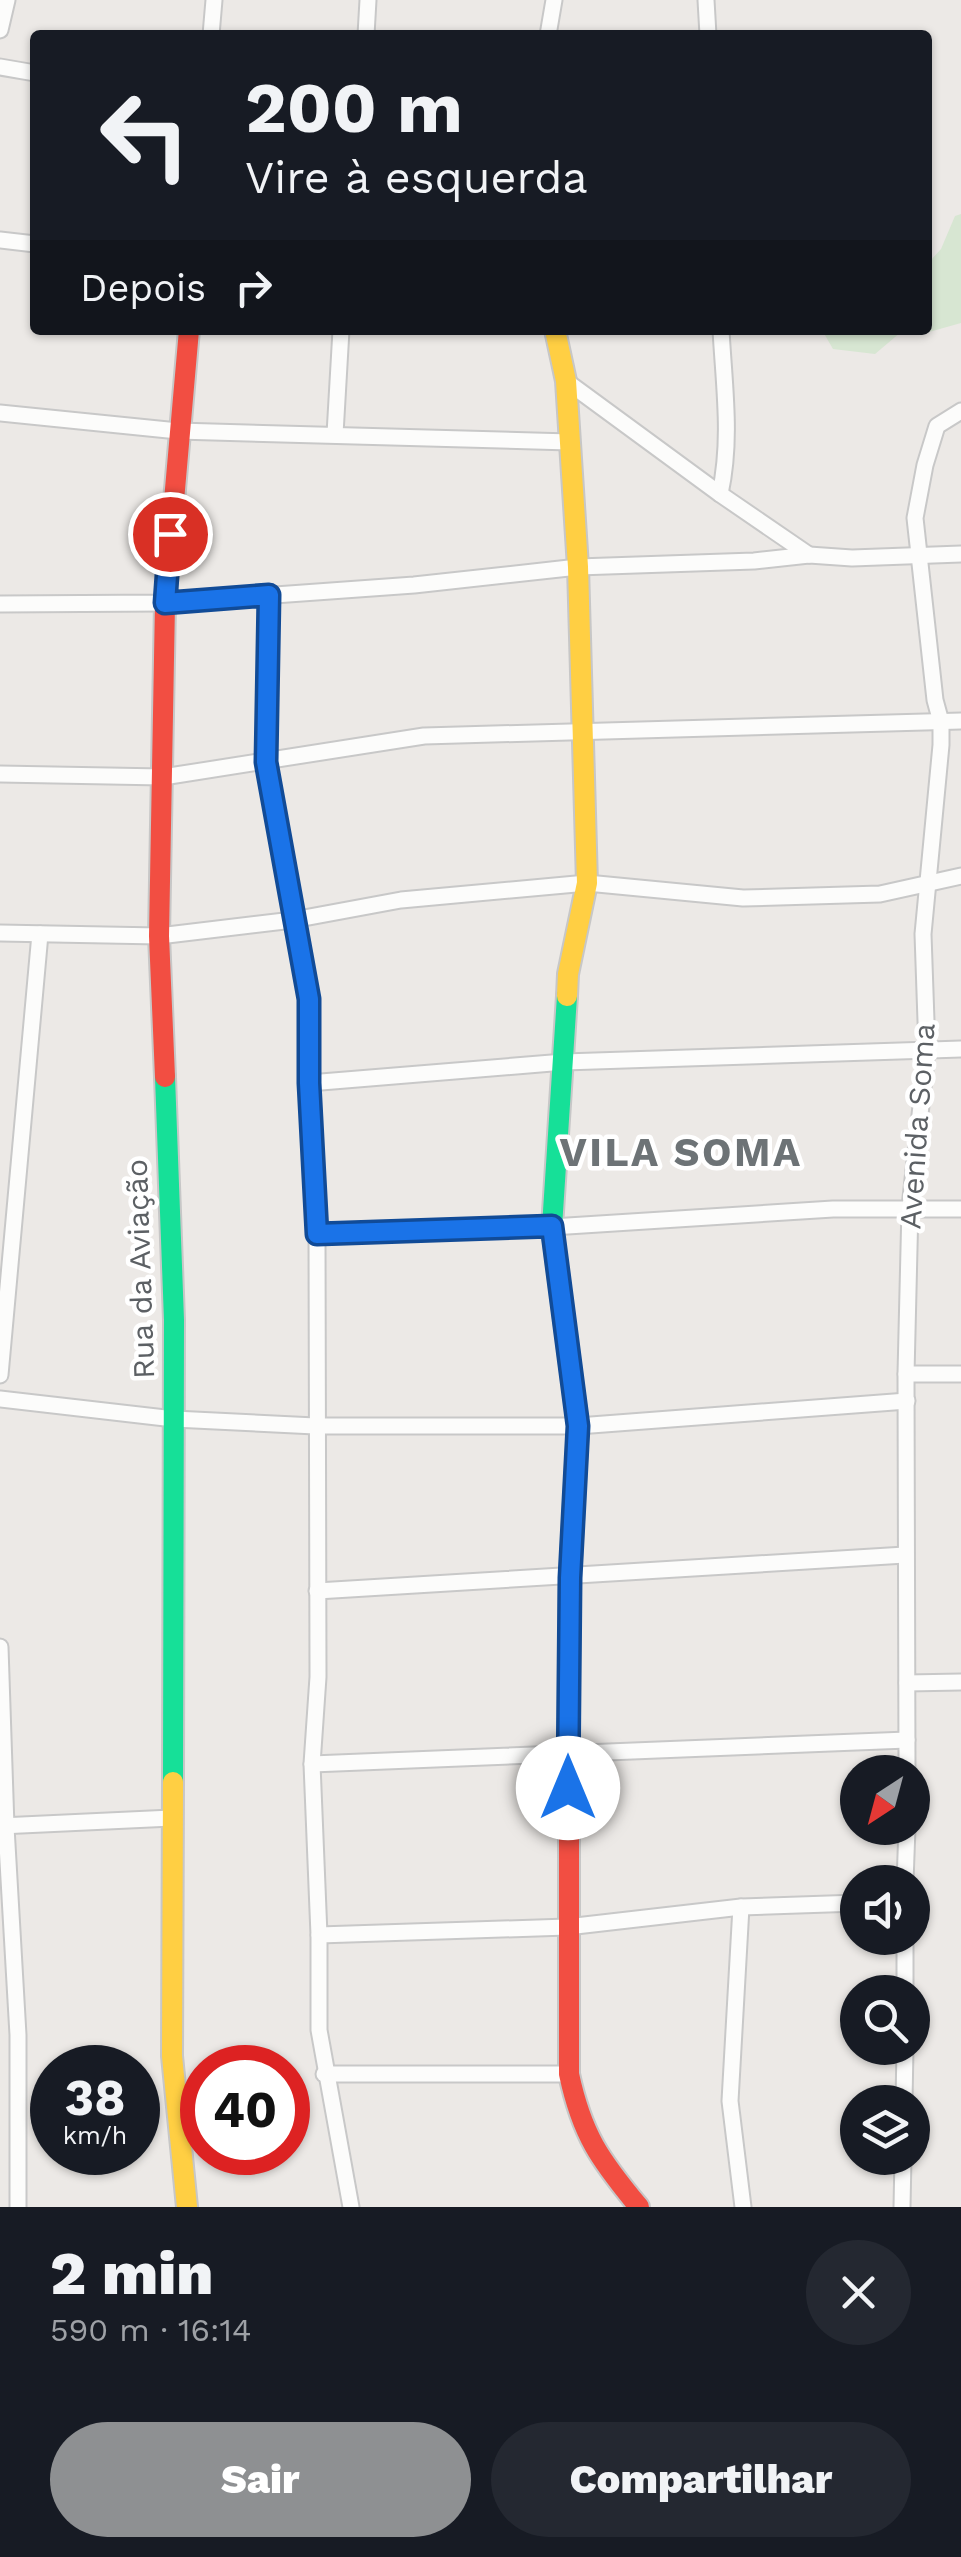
<!DOCTYPE html>
<html lang="pt">
<head>
<meta charset="utf-8">
<style>
	body { margin:0; font-family:"Work Sans",sans-serif; background:#242831; color:#f1f3f6; height:100vh; display:flex; flex-direction:column; font-size:38px; white-space:nowrap }
	* { box-sizing:border-box; margin:0 }
	p { font-size:32px; color:#9ea1a6 }
	.icon { flex:none; width:55px; height:55px; fill:none; stroke:currentColor; stroke-width:2; stroke-linecap:round; stroke-linejoin:round }
	.map { position:relative; height:2207px; overflow:hidden }
	.sheet { display:flex; flex-direction:column; background:#171b24; flex:1 }
	.sheet>* { flex:none }
	.hud { position:absolute; left:30px; top:30px; width:902px; height:305px; border-radius:10px; box-shadow:0 2px 8px #0004; background:#171b24; color:#f1f3f6; overflow:hidden }
	.needle { width:65px; rotate:216deg }
	.tools { position:absolute; left:840px; top:1755px; display:grid; gap:20px }
	.tools a { display:grid; place-items:center; width:90px; height:90px; border-radius:50%; background:#171b24; box-shadow:0 2px 8px #0004; font-size:50px }
	.speed { position:absolute; left:30px; top:2045px; display:flex; gap:20px; font-size:50px; font-weight:700; text-align:center }
	.speed>* { display:grid; place-content:center; width:130px; height:130px; border-radius:50%; background:#171b24; box-shadow:0 2px 8px #0004; line-height:1 }
	.speed small { font-size:25px; font-weight:400 }
	.speed .limit { border:15px solid #d22; background:#fff; color:#111 }
	.pin { position:absolute; display:grid; place-items:center; width:85px; height:85px; color:#fff; margin:-42px; border:5px solid #fff; border-radius:50%; box-shadow:0 2px 10px #0007 }
	.me { position:absolute; width:110px; margin:-55px; rotate:0deg; stroke-linejoin:round; filter:drop-shadow(0 0 8px #0008) }
	.turn { display:flex; align-items:center; gap:35px; height:210px; padding:0 50px; font-size:45px }
	.turn .icon { width:130px; height:130px; stroke-width:2.5 }
	.turn b { display:block; font-size:70px; line-height:85px }
	.then { display:flex; align-items:center; height:95px; padding:0 50px; background:#0003; gap:20px; font-size:38px }
	.round { display:grid; place-items:center; flex:none; width:105px; height:105px; border-radius:52px; background:#242831 }
	.head { display:flex; align-items:center; justify-content:space-between; height:170px; padding:0 50px }
	h1 { font-size:60px; font-weight:800; line-height:75px }
	.cta { display:flex; gap:20px; margin-top:auto; padding:20px 50px }
	.cta a { flex:1; height:115px; border-radius:60px; background:#8e9092; color:#fff; font-size:40px; font-weight:800; line-height:115px; text-align:center }
	.cta a+a { background:#242831; color:#f1f3f6 }
	.map>svg:first-child { display:block }
</style>
</head>
<body>
<div class="map">
<svg width="961" height="2207" viewBox="0 0 961 2207">
	<rect width="100%" height="100%" fill="#ece9e6"/>
	<polygon fill="#d7e6d2" points="961,214 961,323 922,334 901,332 875,354 833,349 822,330 928,330 928,259 931,260 941,249 955,216"/>
	<g fill="none" stroke-linecap="round" stroke-linejoin="round">
		<defs>
			<g id="street">
				<polyline points="706,0 708,35"/>
				<polyline points="0,30 7,0"/>
				<polyline points="211,35 214,0"/>
				<polyline points="366,35 368,0"/>
				<polyline points="548,35 554,0"/>
				<polyline points="0,67 35,73"/>
				<polyline points="0,240 35,244"/>
				<polyline points="566,381 720,494 809,555"/>
				<polyline points="0,413 178,431 570,442"/>
				<polyline points="335,434 341,330"/>
				<path d="M720 494C732 439 724 386 721 330"/>
				<polyline points="269,595 266,762 309,999 309,1083 317,1234 318,1677 312,1764 319,1935 319,2030 351,2207"/>
				<polyline points="0,604 165,603 414,585 578,567 754,561 809,555 852,558 961,554"/>
				<polyline points="0,774 163,777 424,736 961,721"/>
				<polyline points="0,933 159,936 293,920 401,900 587,883 743,898 880,894 961,876"/>
				<polyline points="309,1083 564,1062 961,1049"/>
				<polyline points="317,1234 552,1227 833,1209 961,1209"/>
				<polyline points="906,1374 961,1374"/>
				<polyline points="0,1375 40,934"/>
				<polyline points="0,1399 174,1419 315,1426 578,1426 907,1401"/>
				<polyline points="317,1591 905,1555"/>
				<polyline points="0,1647 6,1827 18,2035 18,2207"/>
				<polyline points="907,1683 961,1682"/>
				<polyline points="312,1764 907,1740"/>
				<polyline points="907,1772 906,1374 910,1207 927,1050 923,934 941,745 941,722 935,700 915,518 925,465 937,426 961,411"/>
				<polyline points="0,1826 172,1818"/>
				<polyline points="905,1882 907,1828"/>
				<polyline points="741,1907 730,2101 743,2207"/>
				<polyline points="319,1935 567,1927 741,1907 858,1903"/>
				<polyline points="905,1938 905,1992"/>
				<polyline points="324,2074 569,2074"/>
				<polyline points="904,2102 905,2048"/>
				<polyline points="902,2207 903,2158"/>
			</g>
			<g id="fast">
				<polyline points="567,996 552,1227 578,1426 570,1578 569,1670"/>
				<polyline points="165,1077 174,1320 173,1782"/>
			</g>
			<g id="slow">
				<polyline points="555,330 566,381 578,567 587,883 568,974 567,996"/>
				<polyline points="173,1782 172,2056 187,2207"/>
			</g>
			<g id="jam">
				<polyline points="165,1077 159,936 165,603 189,330"/>
				<path d="M569 1670V2074C582 2135 600 2160 639 2207"/>
			</g>
		</defs>
		<use href="#street" stroke="#c8c8c8" stroke-width="19"/>
		<use href="#fast" stroke="#c7c7c7" stroke-width="24"/>
		<use href="#slow" stroke="#c7c7c7" stroke-width="24"/>
		<use href="#jam" stroke="#c7c7c7" stroke-width="24"/>
		<use href="#street" stroke="#fcfcfb" stroke-width="15"/>
		<use href="#fast" stroke="#16e098" stroke-width="20"/>
		<use href="#slow" stroke="#ffcf43" stroke-width="20"/>
		<use href="#jam" stroke="#f24e42" stroke-width="20"/>
	</g>
	<g fill="none" stroke-linecap="round" stroke-linejoin="round">
		<defs>
			<polyline id="route" points="170,534 165,603 269,595 266,762 309,999 309,1083 317,1234 552,1226 578,1426 570,1578 568,1788"/>
		</defs>
		<use href="#route" stroke="#114b97" stroke-width="25"/>
		<use href="#route" stroke="#1a73e8" stroke-width="18"/>
	</g>
	<g text-anchor="middle" dominant-baseline="central" stroke-width="9" stroke-linejoin="round" paint-order="stroke">
		<g font-size="30" fill="#5c6064" stroke="#fff">
			<text transform="translate(917 1126) rotate(-86)">Avenida Soma</text>
			<text transform="translate(140 1269) rotate(-92)">Rua da Aviação</text>
		</g>
		<g font-size="40" font-weight="bold" letter-spacing="2.5" fill="#6d7376" stroke="#fff">
			<text x="681" y="1152">VILA SOMA</text>
		</g>
	</g>
</svg>
<div class="tools">
<a><svg class="needle" viewBox="-14 -14 28 28"><path d="M0-13l5 13h-10z" fill="#e53935"/><path d="M0 13l5-13h-10z" fill="#9ea1a6"/></svg></a>
<a><svg class="icon" aria-label="sound" viewBox="0 0 24 24"><path d="M4 9h4l5-4v14l-5-4H4zM17 9q2 3 0 6"/></svg></a>
<a><svg class="icon" aria-label="search" viewBox="0 0 24 24"><circle cx="10" cy="10" r="6"/><path d="M15 15l6 6"/></svg></a>
<a><svg class="icon" aria-label="layers" viewBox="0 0 24 24"><path d="M12 4l9 5-9 5-9-5zM3 14l9 5 9-5"/></svg></a>
</div>
<div class="speed"><div>38<small>km/h</small></div><div class="limit">40</div></div>
<div class="pin" style="left:170px;top:534px;background:#d93025"><svg class="icon" aria-label="arrive" viewBox="0 0 24 24"><path d="M6 21V4h12l-3 4 3 4H6"/></svg></div>
<svg class="me" style="left:568px;top:1788px" viewBox="-20 -20 40 40"><circle r="19" fill="#fff"/><path d="M0-13L10 11 0 6-10 11z" fill="#1a73e8"/></svg>
<div class="hud">
<div class="turn"><svg class="icon" aria-label="left" viewBox="0 0 24 24"><path d="M17 20v-9H6M10 6l-5 5 5 5"/></svg><div><b>200 m</b>Vire à esquerda</div></div>
<div class="then">Depois<svg class="icon" aria-label="right" viewBox="0 0 24 24"><path d="M7 20v-9h11M14 6l5 5-5 5"/></svg></div>
</div>
</div>
<section class="sheet">
<div class="head"><div><h1>2 min</h1><p>590 m · 16:14</p></div><a class="round"><svg class="icon" aria-label="close" viewBox="0 0 24 24"><path d="M6 6l12 12M18 6L6 18"/></svg></a></div>
<div class="cta"><a>Sair</a><a>Compartilhar</a></div>
</section>
</body>
</html>
